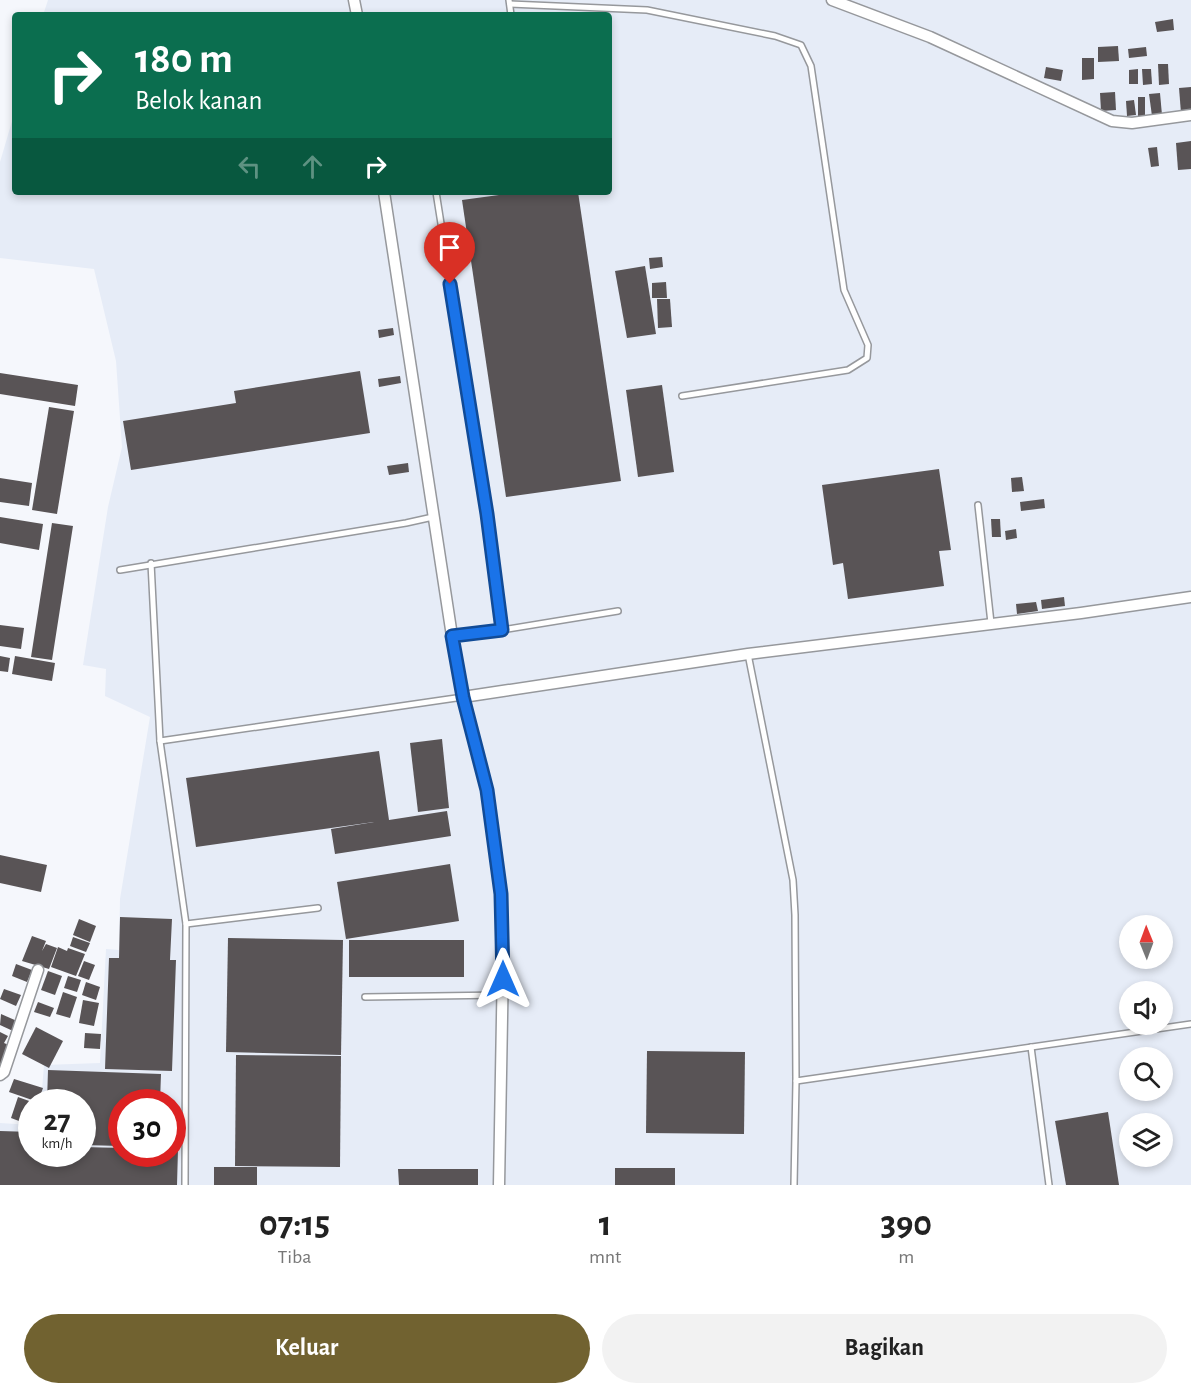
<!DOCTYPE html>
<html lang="id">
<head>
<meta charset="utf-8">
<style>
	body { margin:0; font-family:"Alegreya Sans",sans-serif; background:#f2f2f2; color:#222; height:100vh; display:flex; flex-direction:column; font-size:22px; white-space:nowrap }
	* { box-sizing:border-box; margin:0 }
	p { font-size:20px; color:#767676 }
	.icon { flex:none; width:33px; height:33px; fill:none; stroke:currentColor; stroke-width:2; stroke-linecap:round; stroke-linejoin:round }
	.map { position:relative; height:1185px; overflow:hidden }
	.sheet { display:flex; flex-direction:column; background:#fff; flex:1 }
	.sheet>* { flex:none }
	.banner { position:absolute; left:12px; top:12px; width:600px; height:183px; border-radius:6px; box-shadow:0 3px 9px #0003; background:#0b6e4f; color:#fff; overflow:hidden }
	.needle { width:39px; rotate:359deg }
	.tools { position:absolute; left:1119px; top:915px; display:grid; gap:12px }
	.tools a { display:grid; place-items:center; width:54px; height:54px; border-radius:50%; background:#fff; box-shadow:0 3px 9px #0003; font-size:30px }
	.speed { position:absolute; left:18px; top:1089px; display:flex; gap:12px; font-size:30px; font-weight:700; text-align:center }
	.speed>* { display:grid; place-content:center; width:78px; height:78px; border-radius:50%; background:#fff; box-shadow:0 3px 9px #0003; line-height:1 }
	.speed small { font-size:15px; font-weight:400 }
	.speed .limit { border:9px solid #d22; background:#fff; color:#111 }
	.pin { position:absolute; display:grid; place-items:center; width:51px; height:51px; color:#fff; margin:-62px -26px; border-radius:50% 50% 50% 0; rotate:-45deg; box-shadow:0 0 6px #0007 }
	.pin .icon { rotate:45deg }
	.me { position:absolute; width:66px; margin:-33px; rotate:0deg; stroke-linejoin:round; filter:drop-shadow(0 0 4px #0008) }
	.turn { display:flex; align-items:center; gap:21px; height:126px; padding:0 24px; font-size:27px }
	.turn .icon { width:78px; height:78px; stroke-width:2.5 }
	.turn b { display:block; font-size:42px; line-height:51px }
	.lanes { display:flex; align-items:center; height:57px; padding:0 24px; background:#0003; justify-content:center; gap:30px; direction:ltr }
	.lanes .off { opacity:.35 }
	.eta { display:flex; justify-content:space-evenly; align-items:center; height:102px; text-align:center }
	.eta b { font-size:36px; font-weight:700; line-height:42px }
	.cta { display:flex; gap:12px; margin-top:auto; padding:12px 24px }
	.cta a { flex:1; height:69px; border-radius:36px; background:#716230; color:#fff; font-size:24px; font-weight:700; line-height:69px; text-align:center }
	.cta a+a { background:#f2f2f2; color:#222 }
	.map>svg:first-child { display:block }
</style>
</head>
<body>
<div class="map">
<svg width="1191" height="1185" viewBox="0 0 1191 1185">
	<rect width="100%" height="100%" fill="#f5f7fc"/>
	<path fill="#e6ecf7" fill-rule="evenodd" d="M48 0H1191V1185H0V1123L31 1125 32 1154H82V1102H41L44 1065 100 1063 106 949 119 950 120 899 150 717 105 696 106 669 83 665 108 507 122 447 116 361 94 269 0 258V162L15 111V192H609V15H43ZM1130 926H1162V958H1130ZM1130 992H1162V1024H1130ZM1130 1058H1162V1090H1130ZM122 1102H172V1154H122ZM1130 1124H1162V1156H1130Z"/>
	<g fill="#595456">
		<polygon points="1173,19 1174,30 1157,32 1155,22"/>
		<polygon points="1118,46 1119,61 1098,62 1098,47"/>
		<polygon points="1146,47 1147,56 1129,58 1128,49"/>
		<polygon points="1082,58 1094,58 1094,79 1082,80"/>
		<polygon points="1158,64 1168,64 1169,84 1159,85"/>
		<polygon points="1046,67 1063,70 1061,81 1044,78"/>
		<polygon points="1138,69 1138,84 1129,84 1129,70"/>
		<polygon points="1142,69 1151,69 1152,84 1143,85"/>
		<polygon points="1191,87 1191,112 1181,113 1179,88"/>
		<polygon points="1115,92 1116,110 1101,111 1100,93"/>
		<polygon points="1160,93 1162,115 1152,116 1149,94"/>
		<rect x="1138" y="97" width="7" height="22"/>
		<polygon points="1134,100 1136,115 1127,116 1126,101"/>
		<polygon points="1191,141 1191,169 1178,170 1176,143"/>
		<polygon points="1157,147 1159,166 1151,167 1148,148"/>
		<polygon points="520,192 578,192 621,481 506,497 462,200"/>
		<polygon points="662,257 663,267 650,269 649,258"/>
		<polygon points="645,266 656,334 627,338 615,271"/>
		<polygon points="666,282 667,298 652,298 652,283"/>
		<polygon points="657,299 670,299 672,327 658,328"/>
		<polygon points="393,328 394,335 379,338 378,330"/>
		<polygon points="360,371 370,433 131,470 123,421 236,403 234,391"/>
		<polygon points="0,373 78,385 75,406 0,394"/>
		<polygon points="400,376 401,383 379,387 378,379"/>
		<polygon points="662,385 674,472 638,477 626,390"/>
		<polygon points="49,407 74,411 57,514 32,510"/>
		<polygon points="408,463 409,472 389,475 387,466"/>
		<polygon points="939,469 951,550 939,551 944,586 848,599 843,563 833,565 822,485"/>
		<polygon points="1022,477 1024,491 1012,492 1011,478"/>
		<polygon points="0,478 32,483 29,506 0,502"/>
		<polygon points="1044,499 1045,508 1021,511 1020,502"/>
		<polygon points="0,517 43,524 39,550 0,543"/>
		<polygon points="991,519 1000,519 1001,537 992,537"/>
		<polygon points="52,523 73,526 52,660 31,657"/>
		<polygon points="1016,529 1017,538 1006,540 1005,531"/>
		<polygon points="1064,597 1065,606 1042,609 1041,600"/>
		<polygon points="1036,602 1038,611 1017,614 1016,604"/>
		<polygon points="0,625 24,628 21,649 0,646"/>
		<polygon points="0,656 10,658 8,672 0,671"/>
		<polygon points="15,656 55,663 52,681 12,674"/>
		<polygon points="442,739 449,808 418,812 410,743"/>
		<polygon points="379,751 389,820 447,811 451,836 335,854 331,829 374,822 196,847 186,778"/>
		<polygon points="0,855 47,865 41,892 0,883"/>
		<polygon points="450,864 459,921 346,939 337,882"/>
		<polygon points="120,917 172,919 170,960 176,960 172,1071 105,1069 109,958 119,958"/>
		<polygon points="79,919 96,926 90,942 73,935"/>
		<polygon points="32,936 46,941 42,951 46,944 57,948 49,969 22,961"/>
		<polygon points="73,937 90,943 86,952 70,946"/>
		<polygon points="228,938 343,940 341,1055 226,1052"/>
		<rect x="349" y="940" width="115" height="37"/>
		<polygon points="58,947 67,951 68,948 85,954 76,976 51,967"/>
		<polygon points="84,961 95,965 89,980 78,976"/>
		<polygon points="16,964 32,970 27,982 12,976"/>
		<polygon points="48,971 62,976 55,995 41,990"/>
		<polygon points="68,976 81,980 77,992 64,988"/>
		<polygon points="86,982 100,987 96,1000 82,995"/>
		<polygon points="4,989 21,995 16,1006 0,999"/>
		<polygon points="63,992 77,997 70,1018 56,1014"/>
		<polygon points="83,1000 99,1003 94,1026 79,1023"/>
		<polygon points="38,1002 54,1008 50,1017 34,1012"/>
		<polygon points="1,1014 17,1021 13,1031 0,1025"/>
		<polygon points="36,1027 63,1041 49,1068 22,1054"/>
		<polygon points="0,1032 8,1036 4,1043 11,1046 0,1069"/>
		<polygon points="85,1033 101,1034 100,1049 84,1048"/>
		<polygon points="647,1051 745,1052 744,1134 646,1133"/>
		<polygon points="236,1055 341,1056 340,1167 235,1166"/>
		<polygon points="48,1070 161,1074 160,1102 122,1102 122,1146 82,1145 82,1102 47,1102"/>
		<polygon points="14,1079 43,1088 38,1102 9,1092"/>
		<polygon points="18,1097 32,1102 32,1110 27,1124 11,1118"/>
		<polygon points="1108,1112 1119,1185 1066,1185 1055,1121"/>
		<polygon points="0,1131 32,1132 32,1154 82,1154 82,1147 122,1148 122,1154 172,1154 172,1149 178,1149 177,1185 0,1185"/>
		<rect x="214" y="1167" width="43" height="18"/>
		<rect x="615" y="1168" width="60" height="17"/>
		<polygon points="398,1169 478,1169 478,1185 399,1185"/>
	</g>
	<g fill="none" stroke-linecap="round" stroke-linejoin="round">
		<defs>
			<g id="service">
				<polyline points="509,0 511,15"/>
				<polyline points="510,4 647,10 775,36 801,45 811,66 844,290 868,345 867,358 848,370 682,396"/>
				<polyline points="436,192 487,514 502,630"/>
				<polyline points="978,505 991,623"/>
				<polyline points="151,563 160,741 186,924 185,1185"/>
				<polyline points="120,570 406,523 433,517"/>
				<polyline points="452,636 502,630 618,611"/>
				<polyline points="748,654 793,880 795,915 796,1081 1191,1024"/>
				<polyline points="160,741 463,697"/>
				<polyline points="186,924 318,908"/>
				<polyline points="365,997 503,995"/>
				<polyline points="1031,1047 1049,1185"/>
				<polyline points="794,1185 796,1081"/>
			</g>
			<g id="minor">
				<polyline points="354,0 357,15"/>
				<polyline points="832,0 930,37 1112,121 1132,123 1191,115"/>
				<polyline points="384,192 452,636 463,697 487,790 501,894 503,962 499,1185"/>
				<polyline points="463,697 748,654 1081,613 1191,597"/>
				<polyline points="0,1075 4,1072 38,970"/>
			</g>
		</defs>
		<use href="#service" stroke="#96989c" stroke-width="8"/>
		<use href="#minor" stroke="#96989c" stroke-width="13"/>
		<use href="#service" stroke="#fff" stroke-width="5"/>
		<use href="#minor" stroke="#fff" stroke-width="10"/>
	</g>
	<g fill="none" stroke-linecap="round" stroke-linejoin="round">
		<defs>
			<polyline id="route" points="450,284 487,514 502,630 452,636 463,697 487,790 501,894 503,979"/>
		</defs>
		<use href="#route" stroke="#114b97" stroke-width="15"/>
		<use href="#route" stroke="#1a73e8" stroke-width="10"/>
	</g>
</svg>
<div class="tools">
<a><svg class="needle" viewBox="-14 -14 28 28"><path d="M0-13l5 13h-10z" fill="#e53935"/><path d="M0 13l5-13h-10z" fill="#767676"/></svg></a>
<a><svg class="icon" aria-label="sound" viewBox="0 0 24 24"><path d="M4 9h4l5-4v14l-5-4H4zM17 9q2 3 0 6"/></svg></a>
<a><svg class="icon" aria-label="search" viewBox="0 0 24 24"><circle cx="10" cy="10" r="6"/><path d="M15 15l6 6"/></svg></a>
<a><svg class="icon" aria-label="layers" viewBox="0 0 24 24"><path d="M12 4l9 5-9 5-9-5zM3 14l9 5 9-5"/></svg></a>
</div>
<div class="speed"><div>27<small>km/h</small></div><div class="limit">30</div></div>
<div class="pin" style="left:450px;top:284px;background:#d93025"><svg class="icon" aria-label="arrive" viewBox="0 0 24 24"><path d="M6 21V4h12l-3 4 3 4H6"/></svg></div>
<svg class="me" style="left:503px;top:979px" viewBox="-20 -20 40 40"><path d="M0-17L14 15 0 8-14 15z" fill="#1a73e8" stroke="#fff" stroke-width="4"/></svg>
<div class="banner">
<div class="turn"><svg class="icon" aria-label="right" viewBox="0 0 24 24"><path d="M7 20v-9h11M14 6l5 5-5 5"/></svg><div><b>180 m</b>Belok kanan</div></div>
<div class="lanes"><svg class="icon off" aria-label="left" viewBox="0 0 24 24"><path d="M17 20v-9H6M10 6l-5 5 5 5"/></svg><svg class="icon off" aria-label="ahead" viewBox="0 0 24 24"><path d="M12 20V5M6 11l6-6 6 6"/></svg><svg class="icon" aria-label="right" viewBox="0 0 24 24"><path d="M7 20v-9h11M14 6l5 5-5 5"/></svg></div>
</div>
</div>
<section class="sheet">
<div class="eta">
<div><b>07:15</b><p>Tiba</p></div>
<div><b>1</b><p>mnt</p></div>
<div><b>390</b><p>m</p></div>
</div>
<div class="cta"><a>Keluar</a><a>Bagikan</a></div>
</section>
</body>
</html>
